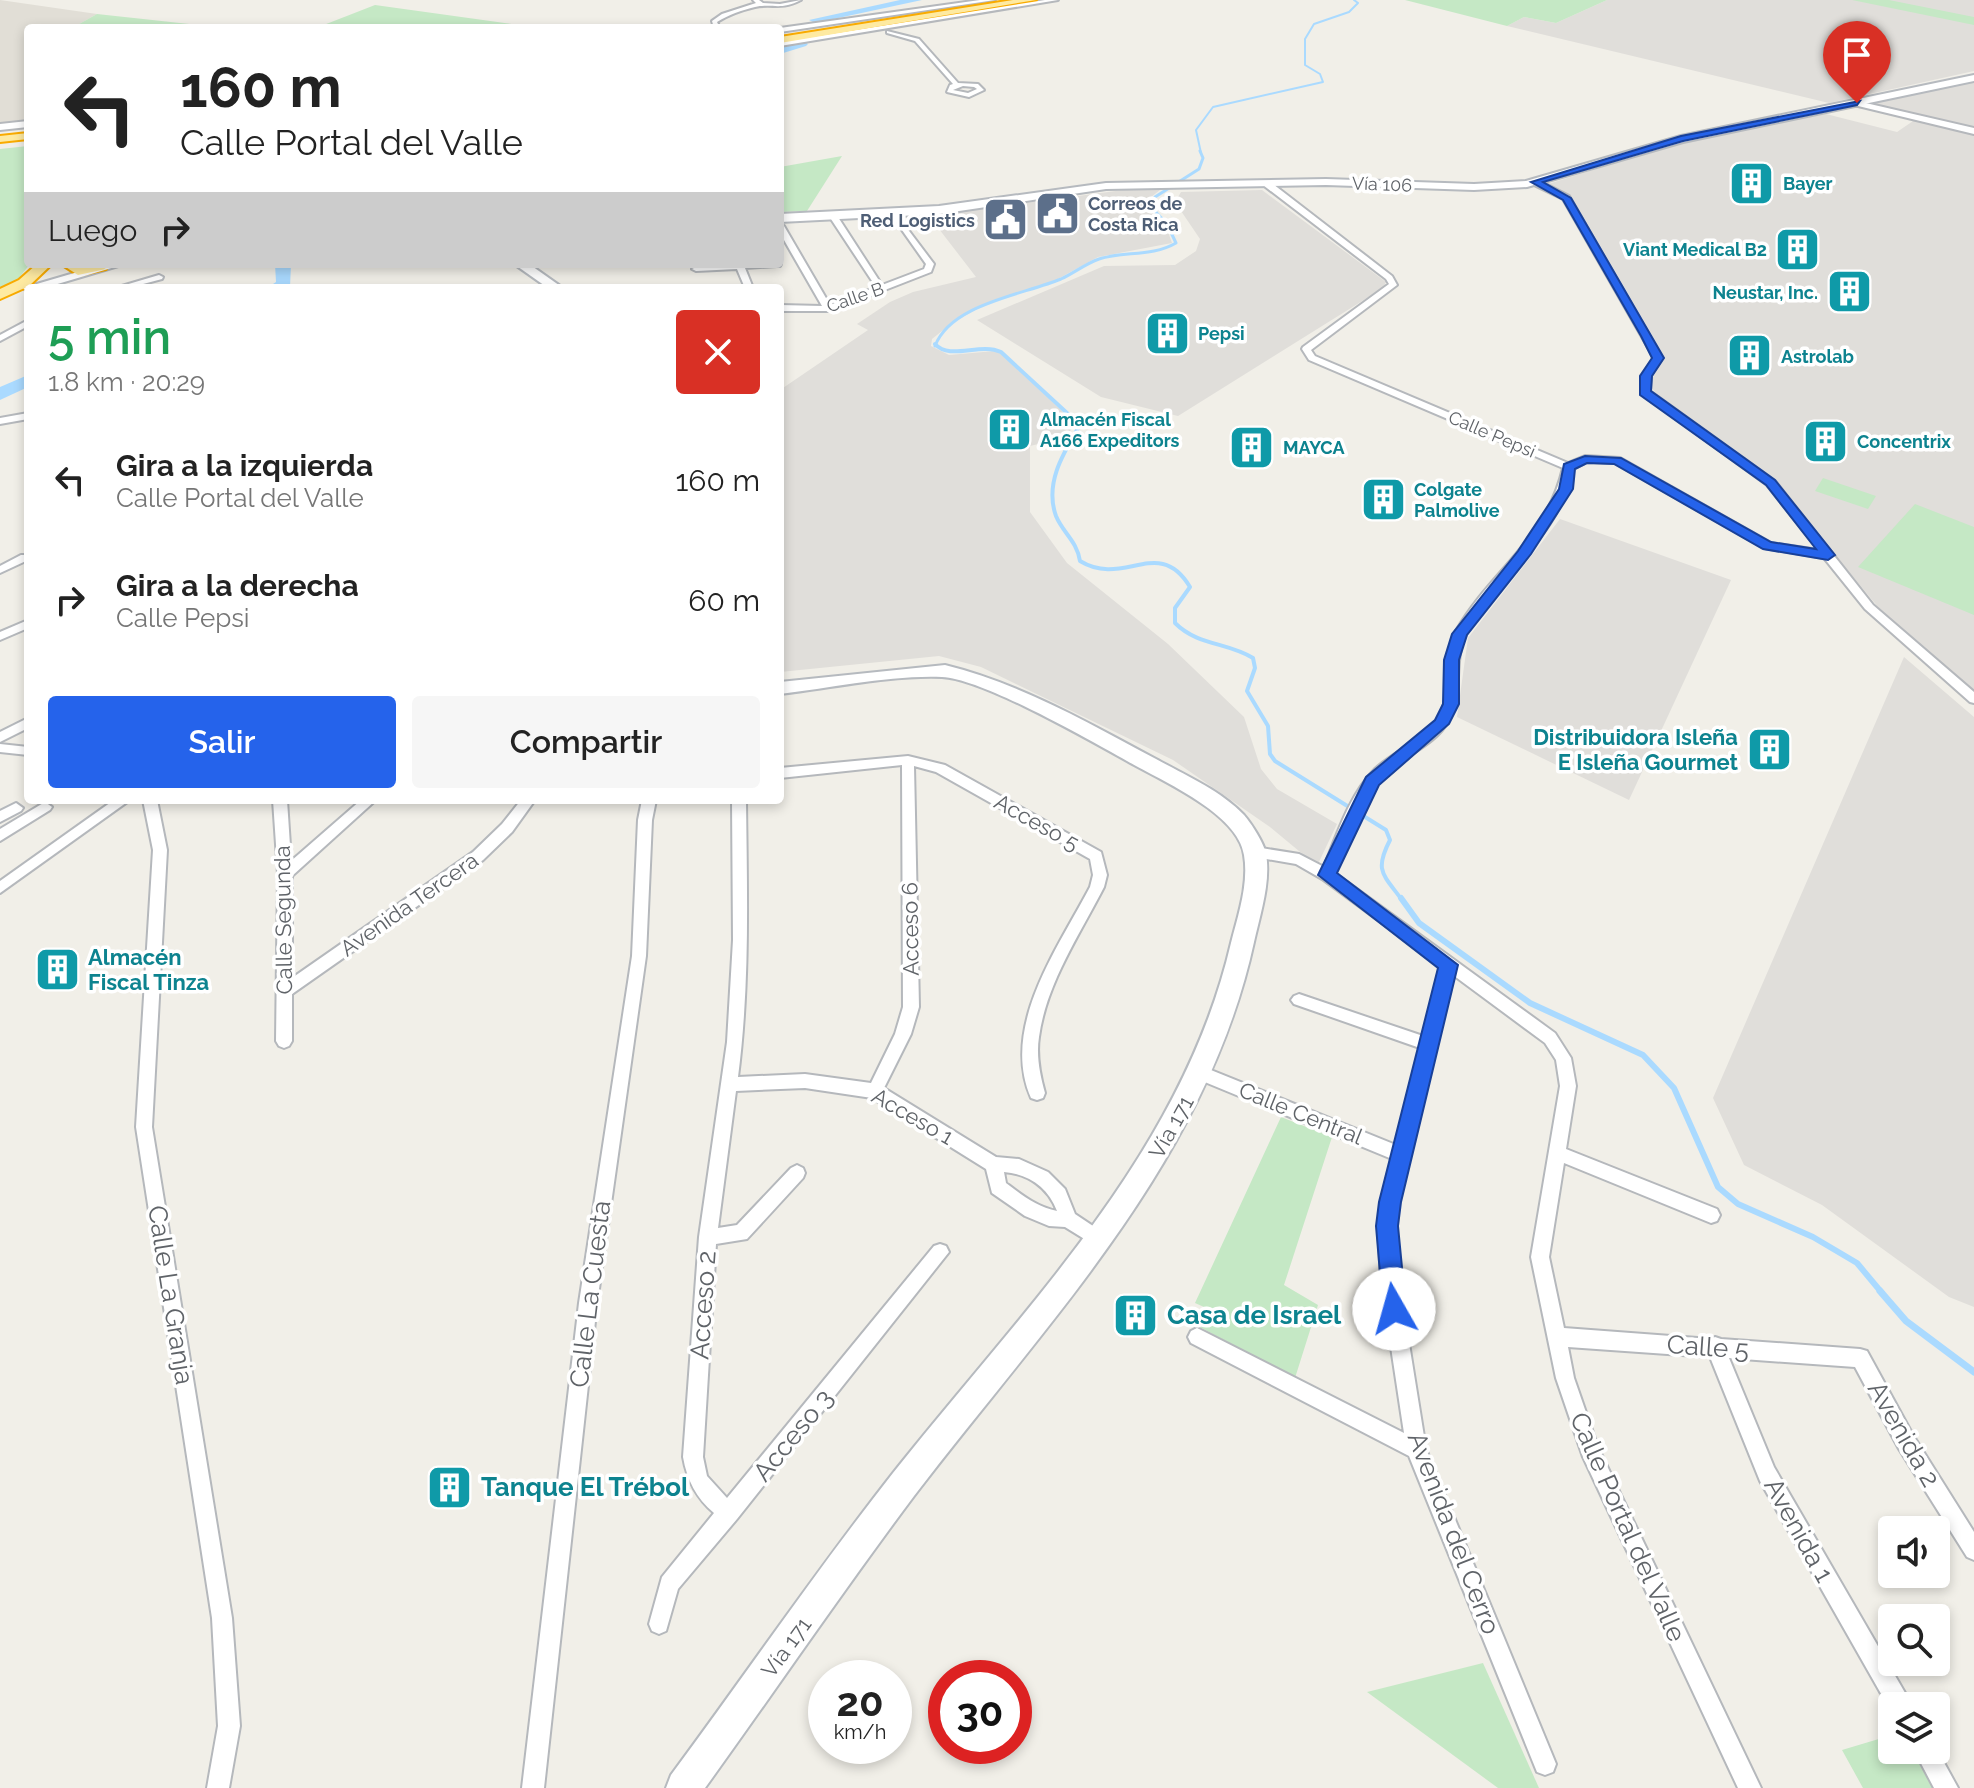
<!DOCTYPE html>
<html lang="es">
<head>
<meta charset="utf-8">
<style>
	body { margin:0; font-family:Raleway,sans-serif; background:#f6f6f6; color:#222; height:100vh; display:flex; flex-direction:column; font-size:30px; white-space:nowrap }
	* { box-sizing:border-box; margin:0 }
	p { font-size:26px; color:#767676 }
	.icon { flex:none; width:44px; height:44px; fill:none; stroke:currentColor; stroke-width:2; stroke-linecap:round; stroke-linejoin:round }
	.map { position:relative; flex:1; overflow:hidden }
	.sheet { position:absolute; left:24px; top:284px; width:760px; height:520px; display:flex; flex-direction:column; background:#fff; border-radius:8px; box-shadow:0 4px 12px #0003 }
	.sheet>* { flex:none }
	.hud { position:absolute; left:24px; top:24px; width:760px; height:244px; border-radius:8px; box-shadow:0 4px 12px #0003; background:#fff; color:#222; overflow:hidden }
	.controls { position:absolute; left:1878px; top:1516px; display:grid; gap:16px }
	.controls a { display:grid; place-items:center; width:72px; height:72px; border-radius:8px; background:#fff; box-shadow:0 4px 12px #0003; font-size:40px }
	.speed { position:absolute; left:808px; top:1660px; display:flex; gap:16px; font-size:40px; font-weight:700; text-align:center }
	.speed>* { display:grid; place-content:center; width:104px; height:104px; border-radius:50%; background:#fff; box-shadow:0 4px 12px #0003; line-height:1 }
	.speed small { font-size:20px; font-weight:400 }
	.speed .limit { border:12px solid #d22; background:#fff; color:#111 }
	.pin { position:absolute; display:grid; place-items:center; width:68px; height:68px; color:#fff; margin:-82px -34px; border-radius:50% 50% 50% 0; rotate:-45deg; box-shadow:0 0 8px #0007 }
	.pin .icon { rotate:45deg }
	.me { position:absolute; width:88px; margin:-44px; rotate:353deg; stroke-linejoin:round; filter:drop-shadow(0 0 6px #0008) }
	.turn { display:flex; align-items:center; gap:28px; height:168px; padding:0 24px; font-size:36px }
	.turn .icon { width:104px; height:104px; stroke-width:2.5 }
	.turn b { display:block; font-size:56px; line-height:68px }
	.then { display:flex; align-items:center; height:76px; padding:0 24px; background:#0003; gap:16px; font-size:30px }
	.round { display:grid; place-items:center; flex:none; width:84px; height:84px; border-radius:8px; background:#f6f6f6 }
	.summary { display:flex; align-items:center; justify-content:space-between; height:136px; padding:0 24px }
	h1 { font-size:48px; font-weight:600; line-height:60px; color:#1e9e55 }
	.cta { display:flex; gap:16px; margin-top:auto; padding:16px 24px }
	.cta a { flex:1; height:92px; border-radius:8px; background:#2563eb; color:#fff; font-size:32px; font-weight:600; line-height:92px; text-align:center }
	.cta a+a { background:#f6f6f6; color:#222 }
	ul { padding:0; list-style:none }
	li { display:flex; align-items:center; gap:24px; height:120px; padding:0 24px }
	li div { flex:1 }
	li b { display:block; font-size:30px }
	li em { font-style:normal }
	.map>svg:first-child { display:block }
</style>
</head>
<body>
<div class="map">
<svg width="1974" height="1788" viewBox="0 0 1974 1788">
	<rect width="100%" height="100%" fill="#f1efe8"/>
	<g fill="#e0deda">
		<polygon points="1607,0 1974,0 1974,71 1829,103 1507,26 1524,17 1556,23"/>
		<polygon points="1974,81 1974,129 1867,104"/>
		<polygon points="1826,114 1897,132 1916,119 1974,133 1974,693 1878,607 1772,479 1660,398 1649,385 1663,358 1572,198 1548,184 1692,139"/>
		<polygon points="1123,190 1160,190 1151,197 1148,208 1167,229 1172,243 1098,257 1056,280 984,305 952,323 932,339 931,346 949,355 995,351 1004,354 1076,425 1063,438 1030,446 1030,512 1067,563 1168,644 1244,717 1261,769 1277,789 1337,824 1317,866 1270,827 1173,760 981,667 939,656 780,672 780,390 868,330 857,324 890,302 913,292 976,277 929,216"/>
		<polygon points="1262,190 1386,282 1383,288 1178,416 1101,397 977,320 1104,266 1175,265 1196,251 1200,239 1179,208 1177,199 1181,192"/>
		<polygon points="1560,519 1731,580 1629,800 1457,717 1468,638"/>
		<polygon points="1904,657 1974,717 1974,1307 1949,1297 1822,1205 1744,1165 1713,1098"/>
	</g>
	<polygon fill="#e1ded6" points="0,0 97,14 72,28 28,28 28,122 0,126"/>
	<g fill="#c5e8c5">
		<polygon points="1405,0 1607,0 1556,23 1524,17 1507,26"/>
		<polygon points="1852,0 1889,0 1974,17 1974,25"/>
		<polygon points="375,5 541,28 316,28"/>
		<polygon points="97,14 226,28 72,28"/>
		<polygon points="28,146 30,264 16,282 0,291 0,149"/>
		<polygon points="842,156 807,211 780,212 780,167"/>
		<polygon points="1823,478 1876,496 1868,509 1815,491"/>
		<polygon points="1915,504 1974,527 1974,615 1858,567"/>
		<polygon points="1281,1117 1332,1137 1284,1285 1318,1305 1295,1378 1196,1325 1204,1307 1195,1303"/>
		<polygon points="1483,1663 1539,1788 1498,1788 1367,1692"/>
		<polygon points="1892,1735 1892,1750 1914,1750 1935,1788 1863,1788 1842,1750"/>
	</g>
	<g fill="none" stroke-linecap="round" stroke-linejoin="round">
		<polyline stroke="#aadaff" stroke-width="2" points="1201,153 1196,130 1213,107 1323,82 1320,74 1305,65 1305,39 1314,24 1349,12 1358,3 1354,0"/>
		<path stroke="#aadaff" stroke-width="3" d="M935 346C951 304 1022 295 1061 279 1074 273 1085 264 1099 259 1124 251 1152 257 1176 243L1167 224 1152 208 1155 197 1199 169 1203 158 1200 151"/>
		<path stroke="#aadaff" stroke-width="4" d="M935 344C950 361 980 342 1001 352L1080 425C1064 452 1044 483 1056 516 1063 533 1077 541 1080 561 1124 588 1159 535 1190 587L1175 608V623C1198 646 1227 642 1253 658L1255 668 1247 691 1268 726 1270 754 1275 761 1386 830 1390 840C1374 871 1383 874 1402 900"/>
		<polyline stroke="#aadaff" stroke-width="6" points="1401,898 1419,923 1530,1003 1643,1055 1674,1088 1718,1187 1738,1204 1813,1237 1857,1263 1882,1293"/>
		<polyline stroke="#aadaff" stroke-width="7" points="1880,1291 1906,1321 1974,1372"/>
		<g fill="#aadaff" fill-rule="evenodd">
			<polygon points="900,0 922,0 815,23 809,20"/>
			<polygon points="802,40 808,44 806,46 780,54 780,46"/>
			<polygon points="275,264 291,264 290,287 267,288 276,282"/>
			<polygon points="28,375 28,387 0,400 0,387"/>
		</g>
		<defs>
			<g id="minor">
				<path d="M753 0H759L763 3 780 4 801 0C779 11 774 3 755 7 742 10 728 15 717 22L720 28H714L712 21 722 14 756 3Z"/>
				<polygon points="980,0 995,0 780,32 780,28"/>
				<polygon points="1045,0 1058,0 780,46 780,42"/>
				<path d="M887 31 919 39 958 83 978 84 984 90 969 97 947 92 950 85 953 84 915 41 887 33ZM963 86 974 87 977 89 968 93 953 90Z"/>
				<path d="M1532 180H1538L1569 196 1662 358 1651 376 1650 391 1775 481 1873 605 1974 692V703L1970 702 1865 609 1824 558 1764 548 1615 463 1587 462 1573 469C1558 536 1512 562 1477 615 1469 627 1462 640 1460 654 1456 677 1461 699 1449 720 1435 746 1404 755 1384 775 1359 801 1348 841 1335 873L1555 1033 1571 1058 1576 1086 1566 1149 1717 1209 1720 1215 1717 1221 1711 1223 1564 1163 1549 1257 1564 1328 1711 1339 1715 1337 1721 1339 1860 1349 1867 1351 1913 1435 1974 1532V1560L1967 1557 1899 1449 1855 1367 1729 1358 1774 1467 1908 1698 1911 1706H1892V1713L1760 1481 1710 1357 1568 1347 1574 1378 1598 1447 1761 1788H1738L1583 1457 1556 1378 1531 1257 1560 1086 1556 1060 1545 1043 1453 975 1398 1202 1396 1226 1399 1281 1426 1449 1556 1764 1553 1772 1545 1775 1537 1772 1409 1456 1191 1343 1188 1337 1191 1331 1197 1328 1203 1331 1404 1433 1381 1281 1378 1226 1382 1202 1392 1159 1195 1078 1193 1073 1195 1068 1201 1066 1396 1145 1420 1048 1294 1004 1291 1000 1294 996 1299 994 1423 1036 1440 966 1322 879 1296 864 1255 857 1248 852 1255 847 1299 854 1324 867C1337 834 1350 794 1375 769 1394 751 1422 742 1437 720 1454 693 1441 658 1456 631 1491 570 1546 541 1563 468L1309 360 1302 349 1303 347 1389 284 1386 279 1263 185V181H1269L1392 276 1397 285 1311 350 1315 356 1568 463 1585 456 1620 458 1771 543 1819 550 1767 485 1642 394 1641 376 1654 358 1563 199 1532 184Z"/>
				<polygon points="894,211 934,264 931,272 831,311 780,311 780,305 822,306 780,233 780,224 784,226 830,305 876,287 829,216 830,214 836,214 882,285 924,269 926,264 890,213"/>
				<polygon points="780,263 781,264 780,266 777,266 745,268 753,288 745,288 737,269 696,271 692,269 696,267"/>
				<polygon points="159,275 163,277 162,279 128,288 115,288"/>
				<polygon points="28,320 28,326 0,341 0,335"/>
				<polygon points="28,413 28,419 0,424 0,418"/>
				<polygon points="21,555 28,555 28,560 0,573 0,566"/>
				<polygon points="28,620 28,628 0,640 0,632"/>
				<polygon points="28,718 28,728 0,742 0,732"/>
				<polygon points="0,744 28,747 28,755 0,752"/>
				<path d="M908 756 945 765 1101 852 1107 875 1104 887C1080 934 1046 984 1039 1037 1036 1056 1040 1075 1045 1093L1043 1098 1037 1100 1031 1098C1000 1027 1058 948 1090 887L1093 875 1090 859 936 772 914 766 919 1007 911 1034 884 1088 996 1157 1019 1159 1048 1172 1065 1189 1075 1214 1105 1234 1108 1240 1105 1246 1099 1248 1065 1227 1049 1226 1025 1216 992 1193 986 1169 872 1098 805 1088 736 1091 718 1228 737 1225 791 1168 797 1165 803 1168 805 1173 803 1178 747 1239 716 1244 703 1457 707 1476 727 1498 934 1246 940 1244 946 1246 949 1252 737 1519 678 1589 666 1631 659 1634 652 1631 649 1624 662 1577 714 1513C696 1498 687 1480 683 1457L699 1237 727 1042 733 940 732 800H746C747 892 750 985 738 1077L805 1074 871 1083 895 1034 903 1007 902 765 780 778V768ZM1004 1172C1028 1174 1048 1187 1057 1211 1037 1207 1022 1195 1006 1183Z"/>
				<polygon points="114,800 130,800 0,893 0,881"/>
				<polygon points="143,800 157,800 167,850 152,1127 232,1618 240,1726 229,1788 207,1788 218,1726 212,1618 136,1127 153,850"/>
				<polygon points="273,800 287,800 291,861 361,800 376,800 292,876 292,978 473,852 502,824 521,800 535,800 512,832 483,860 292,994 292,1041 289,1046 284,1048 279,1046 276,1041 278,874"/>
				<polygon points="642,800 656,800 652,820 646,956 597,1303 544,1788 522,1788 579,1303 632,956 638,820"/>
				<polygon points="45,802 52,807 50,810 0,841 0,829"/>
				<polygon points="16,803 23,808 21,811 0,822 0,811"/>
				<polygon points="1936,1748 1958,1788 1934,1788 1914,1750 1936,1750"/>
			</g>
			<g id="tertiary">
				<polygon points="1857,101 1974,128 1974,134 1854,105"/>
				<polygon points="28,121 28,127 0,130 0,124"/>
			</g>
			<g id="secondary">
				<polygon points="1974,75 1974,81 1683,142 1527,187 1474,190 1326,185 1106,189 939,214 780,222 780,214 939,206 1106,183 1326,179 1474,184 1526,181 1681,136"/>
				<polygon points="105,264 125,264 44,288 28,288 28,292 23,288"/>
				<polygon points="514,264 529,264 563,288 548,288"/>
				<path d="M945 665C1019 683 1089 723 1156 759 1185 775 1220 790 1244 815 1251 823 1264 843 1266 854 1271 882 1260 915 1254 942 1206 1162 1046 1323 914 1496 842 1592 775 1691 705 1788H666L671 1775C745 1675 816 1571 893 1473 1023 1309 1182 1154 1231 943 1238 915 1249 884 1244 855 1238 813 1160 780 1127 761 1087 739 983 679 942 677 889 675 832 688 780 694V682Z"/>
			</g>
			<g id="trunk">
				<polygon points="1013,0 1036,0 780,43 780,37"/>
				<polygon points="28,133 28,139 0,142 0,136"/>
				<polygon points="37,264 52,264 29,286 0,299 0,289 19,280"/>
				<polygon points="61,264 99,265 106,269 78,275"/>
			</g>
		</defs>
		<use href="#minor" stroke="#b5b8bc" stroke-width="4"/>
		<use href="#tertiary" stroke="#b5b8bc" stroke-width="4"/>
		<use href="#secondary" stroke="#b6babf" stroke-width="4"/>
		<use href="#trunk" stroke="#f9ab00" stroke-width="4"/>
		<use href="#minor" fill="#fff" fill-rule="evenodd"/>
		<use href="#tertiary" fill="#fff" fill-rule="evenodd"/>
		<use href="#secondary" fill="#fff" fill-rule="evenodd"/>
		<use href="#trunk" fill="#feeaa1" fill-rule="evenodd"/>
	</g>
	<polygon fill="#2563eb" stroke="#184099" stroke-width="2" points="1860,101 1857,105 1683,141 1543,182 1571,198 1664,358 1652,376 1651,391 1775,480 1835,555 1828,560 1763,549 1614,464 1587,463 1575,469 1573,489 1531,554 1467,635 1459,660 1459,704 1449,724 1379,785 1337,873 1458,965 1401,1202 1398,1226 1406,1309 1402,1317 1394,1321 1386,1317 1383,1309 1376,1226 1379,1202 1438,968 1318,875 1366,777 1435,720 1443,704 1444,660 1452,634 1518,551 1559,489 1564,464 1585,456 1621,458 1771,542 1816,549 1766,485 1640,395 1640,376 1652,358 1641,336 1563,200 1531,182 1681,136"/>
	<defs>
		<symbol id="building-square" viewBox="-11 -11 22 22"><rect x="-9" y="-9" width="18" height="18" rx="4" fill="#0f9aa8" stroke="#fff"/><path d="M-4-6H4V6H1V3H-1V6H-4ZM-2.5-4.3h1.7v1.8h-1.7ZM.8-4.3h1.7v1.8H.8ZM-2.5-1h1.7V.8h-1.7ZM.8-1h1.7V.8H.8Z" fill="#fff"/></symbol>
		<symbol id="civic-square" viewBox="-11 -11 22 22"><rect x="-9" y="-9" width="18" height="18" rx="4" fill="#5c6f8a" stroke="#fff"/><path d="M-.6-6.5H3V-4.5H.6V-3L4-1V1h2V6H-6V1h2V-1L-.6-3ZM-1.2 2.5V6h2.4V2.5Z" fill="#fff"/></symbol>
	</defs>
	<g fill-rule="evenodd">
		<use href="#building-square" x="1726" y="158" width="51" height="51"/>
		<use href="#civic-square" x="1032" y="188" width="51" height="51"/>
		<use href="#civic-square" x="980" y="194" width="51" height="51"/>
		<use href="#building-square" x="1772" y="224" width="51" height="51"/>
		<use href="#building-square" x="1824" y="266" width="51" height="51"/>
		<use href="#building-square" x="1142" y="308" width="51" height="51"/>
		<use href="#building-square" x="1724" y="330" width="51" height="51"/>
		<use href="#building-square" x="984" y="404" width="51" height="51"/>
		<use href="#building-square" x="1800" y="416" width="51" height="51"/>
		<use href="#building-square" x="1226" y="422" width="51" height="51"/>
		<use href="#building-square" x="1358" y="474" width="51" height="51"/>
		<use href="#building-square" x="1744" y="724" width="51" height="51"/>
		<use href="#building-square" x="32" y="944" width="51" height="51"/>
		<use href="#building-square" x="1110" y="1290" width="51" height="51"/>
		<use href="#building-square" x="424" y="1462" width="51" height="51"/>
	</g>
	<g text-anchor="middle" dominant-baseline="central" stroke-width="7" stroke-linejoin="round" paint-order="stroke">
		<g font-size="18" font-weight="bold" fill="#0d838f" stroke="#fff" text-anchor="start">
			<text x="1783" y="183">Bayer</text>
			<text x="1767" y="249" text-anchor="end">Viant Medical B2</text>
			<text x="1818" y="292" text-anchor="end">Neustar, Inc.</text>
			<text x="1198" y="333">Pepsi</text>
			<text x="1781" y="356">Astrolab</text>
			<text x="1040" y="419">Almacén Fiscal<tspan x="1040" dy="21">A166 Expeditors</tspan></text>
			<text x="1857" y="441">Concentrix</text>
			<text x="1283" y="447">MAYCA</text>
			<text x="1414" y="489">Colgate<tspan x="1414" dy="21">Palmolive</tspan></text>
		</g>
		<g font-size="18" fill="#5f6368" stroke="#fff">
			<text transform="translate(1382 184) rotate(2)">Vía 106</text>
			<text transform="translate(855 297) rotate(-19)">Calle B</text>
			<text transform="translate(1492 434) rotate(23)">Calle Pepsi</text>
		</g>
		<g font-size="18" font-weight="bold" fill="#4e5e75" stroke="#fff" text-anchor="start">
			<text x="1088" y="203">Correos de<tspan x="1088" dy="21">Costa Rica</tspan></text>
			<text x="975" y="220" text-anchor="end">Red Logistics</text>
		</g>
		<g font-size="22" font-weight="bold" fill="#0d838f" stroke="#fff" text-anchor="end">
			<text x="1738" y="737">Distribuidora Isleña<tspan x="1738" dy="25">E Isleña Gourmet</tspan></text>
			<text x="88" y="957" text-anchor="start">Almacén<tspan x="88" dy="25">Fiscal Tinza</tspan></text>
		</g>
		<g font-size="22" fill="#5f6368" stroke="#fff">
			<text transform="translate(1037 822) rotate(29)">Acceso 5</text>
			<text transform="translate(409 904) rotate(-35)">Avenida Tercera</text>
			<text transform="translate(283 920) rotate(-91)">Calle Segunda</text>
			<text transform="translate(910 929) rotate(-91)">Acceso 6</text>
			<text transform="translate(1301 1113) rotate(22)">Calle Central</text>
			<text transform="translate(913 1116) rotate(30)">Acceso 1</text>
			<text transform="translate(1171 1127) rotate(-61)">Vía 171</text>
			<text transform="translate(786 1647) rotate(-54)">Vía 171</text>
		</g>
		<g font-size="26" fill="#5f6368" stroke="#fff">
			<text transform="translate(590 1294) rotate(-83)">Calle La Cuesta</text>
			<text transform="translate(171 1295) rotate(81)">Calle La Granja</text>
			<text transform="translate(703 1305) rotate(-86)">Acceso 2</text>
			<text transform="translate(1708 1347) rotate(4)">Calle 5</text>
			<text transform="translate(1904 1434) rotate(60)">Avenida 2</text>
			<text transform="translate(793 1435) rotate(-51)">Acceso 3</text>
			<text transform="translate(1628 1527) rotate(66)">Calle Portal del Valle</text>
			<text transform="translate(1799 1530) rotate(61)">Avenida 1</text>
			<text transform="translate(1454 1533) rotate(69)">Avenida del Cerro</text>
		</g>
		<g font-size="26" font-weight="bold" fill="#0d838f" stroke="#fff" text-anchor="start">
			<text x="1167" y="1315">Casa de Israel</text>
			<text x="481" y="1487">Tanque El Trébol</text>
		</g>
	</g>
</svg>
<div class="controls">
<a><svg class="icon" aria-label="sound" viewBox="0 0 24 24"><path d="M4 9h4l5-4v14l-5-4H4zM17 9q2 3 0 6"/></svg></a>
<a><svg class="icon" aria-label="search" viewBox="0 0 24 24"><circle cx="10" cy="10" r="6"/><path d="M15 15l6 6"/></svg></a>
<a><svg class="icon" aria-label="layers" viewBox="0 0 24 24"><path d="M12 4l9 5-9 5-9-5zM3 14l9 5 9-5"/></svg></a>
</div>
<div class="speed"><div>20<small>km/h</small></div><div class="limit">30</div></div>
<div class="pin" style="left:1857px;top:103px;background:#d93025"><svg class="icon" aria-label="arrive" viewBox="0 0 24 24"><path d="M6 21V4h12l-3 4 3 4H6"/></svg></div>
<svg class="me" style="left:1394px;top:1309px" viewBox="-20 -20 40 40"><circle r="19" fill="#fff"/><path d="M0-13L10 11 0 6-10 11z" fill="#2563eb"/></svg>
<div class="hud">
<div class="turn"><svg class="icon" aria-label="left" viewBox="0 0 24 24"><path d="M17 20v-9H6M10 6l-5 5 5 5"/></svg><div><b>160 m</b>Calle Portal del Valle</div></div>
<div class="then">Luego<svg class="icon" aria-label="right" viewBox="0 0 24 24"><path d="M7 20v-9h11M14 6l5 5-5 5"/></svg></div>
</div>
<section class="sheet">
<div class="summary"><div><h1>5 min</h1><p>1.8 km · 20:29</p></div><a class="round" style="background:#d93025;color:#fff"><svg class="icon" aria-label="close" viewBox="0 0 24 24"><path d="M6 6l12 12M18 6L6 18"/></svg></a></div>
<ul>
<li><svg class="icon" aria-label="left" viewBox="0 0 24 24"><path d="M17 20v-9H6M10 6l-5 5 5 5"/></svg><div><b>Gira a la izquierda</b><p>Calle Portal del Valle</p></div><em>160 m</em></li>
<li><svg class="icon" aria-label="right" viewBox="0 0 24 24"><path d="M7 20v-9h11M14 6l5 5-5 5"/></svg><div><b>Gira a la derecha</b><p>Calle Pepsi</p></div><em>60 m</em></li>
</ul>
<div class="cta"><a>Salir</a><a>Compartir</a></div>
</section>
</div>
</body>
</html>
